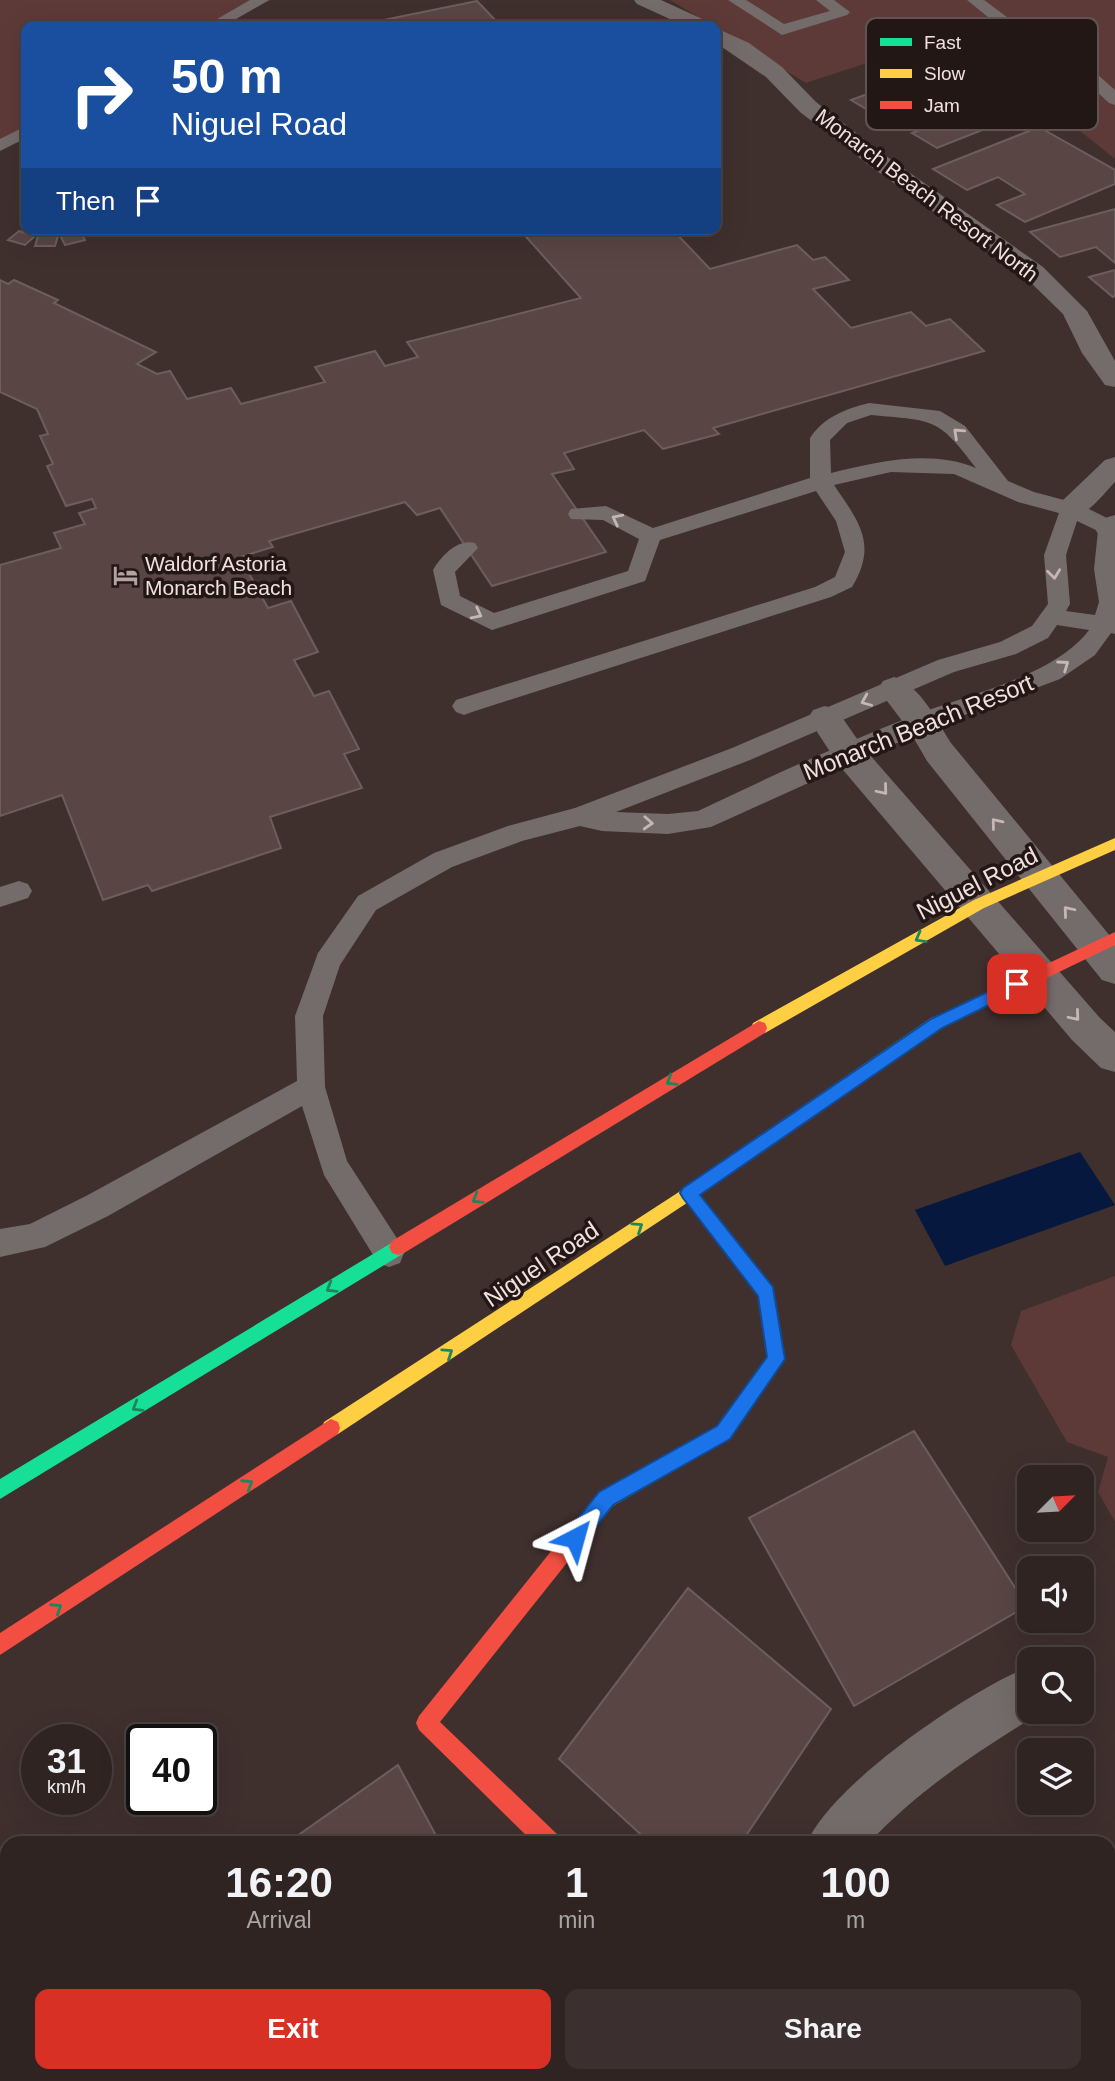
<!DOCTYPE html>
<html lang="en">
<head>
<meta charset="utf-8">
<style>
	body { margin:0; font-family:Arial,sans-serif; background:#3b302f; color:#f1f3f6; height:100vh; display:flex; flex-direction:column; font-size:26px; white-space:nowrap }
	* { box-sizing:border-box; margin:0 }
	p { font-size:23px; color:#a7a4a5 }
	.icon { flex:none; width:38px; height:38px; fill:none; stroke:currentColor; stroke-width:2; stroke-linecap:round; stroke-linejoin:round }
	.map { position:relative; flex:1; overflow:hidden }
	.panel { position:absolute; left:0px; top:1836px; width:1116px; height:247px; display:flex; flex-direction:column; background:#2f2422; border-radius:21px 21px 0 0; box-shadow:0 7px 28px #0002,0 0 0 2px #4a4140 }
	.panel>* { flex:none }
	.hud { position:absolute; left:21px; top:21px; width:700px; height:214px; border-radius:14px; box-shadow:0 7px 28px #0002,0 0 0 2px #4a4140; background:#1a4fa0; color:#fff; overflow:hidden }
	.needle { width:46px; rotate:66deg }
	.tools { position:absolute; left:1017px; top:1465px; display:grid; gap:14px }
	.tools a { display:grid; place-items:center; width:77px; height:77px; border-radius:14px; background:#2f2422; box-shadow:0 7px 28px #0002,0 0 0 2px #4a4140; font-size:35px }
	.speed { position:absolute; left:21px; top:1724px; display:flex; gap:14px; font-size:35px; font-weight:700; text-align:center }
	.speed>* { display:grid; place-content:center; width:91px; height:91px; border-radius:50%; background:#2f2422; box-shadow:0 7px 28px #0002,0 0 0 2px #4a4140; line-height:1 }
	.speed small { font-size:18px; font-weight:400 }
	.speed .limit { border:4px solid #111; border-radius:10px; background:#fff; color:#111 }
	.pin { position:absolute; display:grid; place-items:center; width:60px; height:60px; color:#fff; margin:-30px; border-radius:14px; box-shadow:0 4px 10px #0006 }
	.me { position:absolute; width:77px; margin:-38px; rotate:39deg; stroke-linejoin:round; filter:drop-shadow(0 0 5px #0008) }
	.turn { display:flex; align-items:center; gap:24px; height:147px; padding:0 35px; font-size:32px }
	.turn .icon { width:91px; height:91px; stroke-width:2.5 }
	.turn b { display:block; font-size:49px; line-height:60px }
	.then { display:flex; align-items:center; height:66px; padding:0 35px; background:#0003; gap:14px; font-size:26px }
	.eta { display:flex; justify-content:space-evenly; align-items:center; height:119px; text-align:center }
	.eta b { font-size:42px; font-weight:600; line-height:49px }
	.button { display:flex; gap:14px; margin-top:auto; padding:14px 35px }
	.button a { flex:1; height:80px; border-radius:14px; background:#d93025; color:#fff; font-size:28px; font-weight:600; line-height:80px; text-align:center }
	.button a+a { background:#3b302f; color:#f1f3f6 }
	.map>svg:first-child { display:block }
</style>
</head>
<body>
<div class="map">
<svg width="1115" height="2081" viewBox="0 0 1115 2081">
	<rect width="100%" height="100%" fill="#3f302e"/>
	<g fill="#5d3a37">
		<polygon points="0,0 271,0 220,26 26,26 26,137 0,148"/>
		<polygon points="670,0 1115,0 1115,159 958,33 806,83"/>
		<polygon points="1115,1276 1115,1522 1098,1492 1108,1457 1067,1442 1011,1345 1021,1311"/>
		<polygon points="7,1988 7,2076 185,2076 189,2081 0,2081 0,1995"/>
	</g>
	<polygon fill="#06183d" points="1080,1152 1115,1205 945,1266 915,1210"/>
	<g fill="#594644" stroke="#6c5e5d" stroke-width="2">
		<polygon points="477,1 498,23 490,25 491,26 359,25"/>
		<polygon points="955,62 1038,108 937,148 912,133 937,124 909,107 881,118 851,100"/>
		<polygon points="1039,127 1115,170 1115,184 1025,222 997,205 1025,194 998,177 967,190 933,169"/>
		<polygon points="1115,209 1115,263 1096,247 1060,257 1030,232"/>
		<polygon points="519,229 672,229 710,269 797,245 813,260 825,257 849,280 813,289 851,328 911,312 926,326 950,319 984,351 713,428 719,434 663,449 644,430 564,453 574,469 552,474 606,552 492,586 440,508 417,515 405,502 269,541 273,547 240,557 268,608 291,601 318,652 294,660 314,696 329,691 359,749 344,754 362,788 270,817 281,848 152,891 148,885 103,900 62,795 0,816 0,565 61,548 54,533 85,524 79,513 96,508 92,499 66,506 47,466 53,464 40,436 48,434 37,409 0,392 0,280 8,284 14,280 58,300 54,303 156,352 137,364 157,374 170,371 187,399 231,388 241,404 325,382 315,367 375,351 385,366 418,357 407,342 581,298"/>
		<polygon points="19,231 35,236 25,245 8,240"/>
		<polygon points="80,231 85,240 65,245 60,235"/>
		<polygon points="38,236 58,236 55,246 35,246"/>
		<polygon points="1115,270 1115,296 1113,297 1089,277"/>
		<polygon points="914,1431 1027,1606 854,1706 749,1518"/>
		<polygon points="688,1588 831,1709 741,1843 650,1843 559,1759"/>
		<polygon points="398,1765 440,1843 287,1843"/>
		<polygon points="1115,1849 1115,2081 1045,2081 1042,2076 1110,2076 1110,1853"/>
		<polygon points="326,2076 380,2076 373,2081 329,2081"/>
		<polygon points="471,2076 656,2076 661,2081 467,2081"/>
	</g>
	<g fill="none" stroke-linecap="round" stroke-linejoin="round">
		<g fill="#746c6b" fill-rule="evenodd">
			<polygon points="250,0 269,0 224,26 205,26"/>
			<polygon points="728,0 746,0 784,24 830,11 816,0 834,0 850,12 847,15 782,35"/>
			<polygon points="967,0 984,0 1015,23 1089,67 1115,90 1115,105 1109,103 1078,74 1004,30"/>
			<polygon points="26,126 26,138 0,151 0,139"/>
			<path d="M869 403 940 411 965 426 1008 481 1034 492 1079 504 1115 522V634L1111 633 1095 655 1060 679 930 728 711 827 668 834 602 831 580 826 522 841 452 867 376 910 340 965 323 1016 325 1087 347 1161 400 1243 404 1253 400 1263 389 1267 378 1263 324 1175 302 1106 108 1216 45 1247 0 1257V1229L30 1224 86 1196 297 1081 295 1016 318 953 358 896 434 853 508 826 575 808 732 748 938 660 1000 642 1032 626 1048 604 1044 555 1059 513 1018 502 954 474 891 472 834 485C859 522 878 544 852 587L831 597 472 712 464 715 456 712 452 706 456 700 815 587 835 577 845 552 836 521 816 491 660 540 645 581 492 630 441 605 433 570C441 556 458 538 475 543L478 548 455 572 460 596 494 613 628 571 639 539 603 520 571 519 568 514 571 509 606 506 653 528 810 478V438C824 417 845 409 869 403ZM871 415C933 421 937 416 976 468 930 449 877 462 831 473L830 440 847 423ZM1077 521 1098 531 1094 569 1099 602 1095 615 1066 611 1070 604 1066 555ZM1057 625 1089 630C1055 676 966 695 913 716 841 744 769 777 698 811L668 814 616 812 750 760 954 672 1016 654 1048 638Z"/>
			<polygon points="19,881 28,884 32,891 28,898 0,907 0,887"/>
		</g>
		<g fill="#746c6b" fill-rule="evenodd">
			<polygon points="634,0 661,0 709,22 713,26 685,26 637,4"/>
			<polygon points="716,28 749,43 782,67 816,102 886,156 1043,267 1087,311 1115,361 1115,387 1105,385 1082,353 1063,314 1025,277 870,166 800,112 766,77 716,43"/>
			<path d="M1115 457V482C1099 498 1085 522 1061 516L1056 509 1061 502 1105 460Z"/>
			<polygon points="1115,515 1115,535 1098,534 1094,527 1098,520"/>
			<path d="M894 677C920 685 937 721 951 743L1115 942V984L1102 980 927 761 909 730 878 689 883 681Z"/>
			<polygon points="825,706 837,710 862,746 1100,1018 1115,1032 1115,1072 1101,1068 1072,1040 838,764 808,718 813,710"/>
			<path d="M1024 1669 1029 1671V1712H1042C980 1750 919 1789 869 1843H807C831 1785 966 1693 1024 1669Z"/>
			<polygon points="762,2076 821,2076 823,2081 764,2081"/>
		</g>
		<g fill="#16e098" fill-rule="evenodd">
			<polygon points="969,1002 974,1003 977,1008 974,1013 943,1028 699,1193 772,1287 785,1359 731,1438 613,1506 570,1559 563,1562 556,1559 553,1552 556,1545 599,1492 717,1426 767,1357 758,1296 683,1198 681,1193 683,1188 691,1186 693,1181 931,1018"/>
			<polygon points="398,1239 404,1241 407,1247 404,1253 0,1499 0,1479"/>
		</g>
		<g fill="#ffcf43" fill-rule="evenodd">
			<polygon points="1115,838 1115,850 984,908 765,1033 753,1033 751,1028 753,1023 974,900"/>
			<polygon points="699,1179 705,1181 707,1186 705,1191 338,1434 331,1437 324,1434 322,1428 324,1422"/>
		</g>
		<g fill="#f24e42" fill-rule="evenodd">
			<polygon points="1115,932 1115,945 974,1013 964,1013 961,1008 964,1003"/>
			<polygon points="759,1021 765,1023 767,1028 765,1033 404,1253 398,1255 392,1253 389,1247 392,1241"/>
			<polygon points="331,1419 338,1422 340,1428 338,1434 0,1655 0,1633"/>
			<polygon points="563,1542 570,1545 573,1552 570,1559 440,1722 558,1835 561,1843 534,1843 419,1730 416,1723 419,1716 556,1545"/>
		</g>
	</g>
	<defs><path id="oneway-chevron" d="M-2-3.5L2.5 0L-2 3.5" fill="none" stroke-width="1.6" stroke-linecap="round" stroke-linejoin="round" transform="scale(1.75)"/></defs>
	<g stroke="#c6b7b5">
		<use href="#oneway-chevron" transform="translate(958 433) rotate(-137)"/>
		<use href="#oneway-chevron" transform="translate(617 519) rotate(-153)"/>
		<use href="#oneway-chevron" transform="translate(1054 574) rotate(83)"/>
		<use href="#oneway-chevron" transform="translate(477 614) rotate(27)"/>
		<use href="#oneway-chevron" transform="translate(1064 665) rotate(-35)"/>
		<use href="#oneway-chevron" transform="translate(866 701) rotate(157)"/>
		<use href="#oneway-chevron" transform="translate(883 790) rotate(50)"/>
		<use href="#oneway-chevron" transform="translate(648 823) rotate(3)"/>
		<use href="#oneway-chevron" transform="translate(996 823) rotate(-129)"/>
		<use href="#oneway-chevron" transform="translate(1068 911) rotate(-130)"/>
		<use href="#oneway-chevron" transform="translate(1075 1016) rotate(50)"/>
	</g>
	<g stroke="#1c865d">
		<use href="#oneway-chevron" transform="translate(920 938) rotate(151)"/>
		<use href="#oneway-chevron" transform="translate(671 1081) rotate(149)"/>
		<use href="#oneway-chevron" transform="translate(477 1199) rotate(149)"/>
		<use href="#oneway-chevron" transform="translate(638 1227) rotate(-34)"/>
		<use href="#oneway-chevron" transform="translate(331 1288) rotate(149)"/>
		<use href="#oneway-chevron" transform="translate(448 1353) rotate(-34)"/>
		<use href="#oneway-chevron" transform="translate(137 1407) rotate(149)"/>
		<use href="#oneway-chevron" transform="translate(248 1484) rotate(-33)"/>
		<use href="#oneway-chevron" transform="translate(57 1608) rotate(-33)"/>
	</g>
	<polygon fill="#1a73e8" stroke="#114b97" stroke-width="2" points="1017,978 1025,984 1022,989 942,1028 700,1195 773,1287 785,1359 730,1439 613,1505 582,1545 575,1548 568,1545 565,1538 568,1531 599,1492 717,1426 767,1357 758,1296 683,1198 680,1193 683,1188 931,1019"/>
	<defs>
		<symbol id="hotel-bare" viewBox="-9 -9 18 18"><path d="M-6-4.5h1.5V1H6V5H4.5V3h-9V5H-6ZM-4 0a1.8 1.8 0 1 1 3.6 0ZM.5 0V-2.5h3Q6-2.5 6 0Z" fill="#b3a2a0" stroke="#231715" stroke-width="2.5" paint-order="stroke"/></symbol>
	</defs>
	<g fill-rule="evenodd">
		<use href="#hotel-bare" x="108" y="558" width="35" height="35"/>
	</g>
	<g text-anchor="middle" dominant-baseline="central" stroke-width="7" stroke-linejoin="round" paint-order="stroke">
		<g font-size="21" fill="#f2e0dd" stroke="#231715">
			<text transform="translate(927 195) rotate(37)">Monarch Beach Resort North</text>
		</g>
		<g font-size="21" fill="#f2e0dd" stroke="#231715" text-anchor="start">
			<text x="145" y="563">Waldorf Astoria<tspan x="145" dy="24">Monarch Beach</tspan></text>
		</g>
		<g font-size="24" fill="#f2e0dd" stroke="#231715">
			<text transform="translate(918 727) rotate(-22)">Monarch Beach Resort</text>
			<text transform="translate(977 883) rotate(-27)">Niguel Road</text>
			<text transform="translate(541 1264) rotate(-34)">Niguel Road</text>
		</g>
	</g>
	<rect x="866" y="18" width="232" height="112" rx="10" fill="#231715" stroke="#615351" stroke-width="2"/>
	<rect x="880" y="38" width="32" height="8" fill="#16e098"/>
	<rect x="880" y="69" width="32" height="9" fill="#ffcf43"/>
	<rect x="880" y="101" width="32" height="8" fill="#f24e42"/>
	<g font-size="19" fill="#f2e0dd">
		<text x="924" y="49">Fast</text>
		<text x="924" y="80">Slow</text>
		<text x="924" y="112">Jam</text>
	</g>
</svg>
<div class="tools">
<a><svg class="needle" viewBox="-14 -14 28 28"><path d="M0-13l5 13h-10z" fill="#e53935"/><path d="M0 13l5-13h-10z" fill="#a7a4a5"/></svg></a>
<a><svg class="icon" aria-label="sound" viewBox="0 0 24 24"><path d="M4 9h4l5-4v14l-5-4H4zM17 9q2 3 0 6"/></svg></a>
<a><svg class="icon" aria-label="search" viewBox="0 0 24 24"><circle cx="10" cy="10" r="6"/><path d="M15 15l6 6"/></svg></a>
<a><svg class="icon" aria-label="layers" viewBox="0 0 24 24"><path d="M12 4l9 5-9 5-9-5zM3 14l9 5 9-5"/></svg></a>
</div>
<div class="speed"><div>31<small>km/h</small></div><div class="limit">40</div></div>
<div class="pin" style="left:1017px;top:984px;background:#d93025"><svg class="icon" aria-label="arrive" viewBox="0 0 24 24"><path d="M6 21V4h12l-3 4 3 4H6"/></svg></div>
<svg class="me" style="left:575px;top:1538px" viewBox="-20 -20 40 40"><path d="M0-17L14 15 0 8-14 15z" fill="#1a73e8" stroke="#fff" stroke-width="4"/></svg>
<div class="hud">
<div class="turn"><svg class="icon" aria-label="right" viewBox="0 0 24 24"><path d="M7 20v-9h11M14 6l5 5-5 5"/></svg><div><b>50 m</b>Niguel Road</div></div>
<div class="then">Then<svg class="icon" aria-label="arrive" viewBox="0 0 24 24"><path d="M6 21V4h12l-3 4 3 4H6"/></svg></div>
</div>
<section class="panel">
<div class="eta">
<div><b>16:20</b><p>Arrival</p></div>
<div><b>1</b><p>min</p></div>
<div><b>100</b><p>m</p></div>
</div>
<div class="button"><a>Exit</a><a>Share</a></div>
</section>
</div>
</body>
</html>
